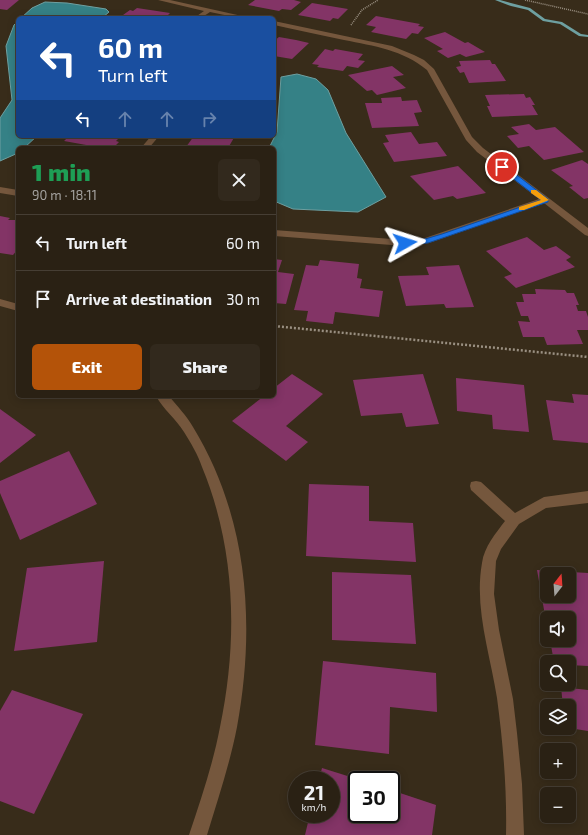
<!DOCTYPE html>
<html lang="en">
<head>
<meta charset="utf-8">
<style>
	body { margin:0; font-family:"Exo 2",sans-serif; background:#32291d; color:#f1f3f6; height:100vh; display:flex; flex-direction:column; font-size:15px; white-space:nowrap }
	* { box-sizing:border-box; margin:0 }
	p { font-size:13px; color:#a5a3a0 }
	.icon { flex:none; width:22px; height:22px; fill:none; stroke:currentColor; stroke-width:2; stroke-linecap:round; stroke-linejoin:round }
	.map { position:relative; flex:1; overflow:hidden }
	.sheet { position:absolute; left:16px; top:146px; width:260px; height:252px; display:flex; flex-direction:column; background:#2a2114; border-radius:6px; box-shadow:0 2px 10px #0003,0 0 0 1px #463e34 }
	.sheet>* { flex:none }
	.top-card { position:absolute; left:16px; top:16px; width:260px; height:122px; border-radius:6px; box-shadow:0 2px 10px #0003,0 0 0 1px #463e34; background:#1a4fa0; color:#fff; overflow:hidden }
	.needle { width:26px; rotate:17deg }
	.tools { position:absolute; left:540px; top:567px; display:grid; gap:8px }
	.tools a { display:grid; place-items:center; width:36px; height:36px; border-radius:6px; background:#2a2114; box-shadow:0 2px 10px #0003,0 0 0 1px #463e34; font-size:20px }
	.speed { position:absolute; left:288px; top:771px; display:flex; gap:8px; font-size:20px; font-weight:700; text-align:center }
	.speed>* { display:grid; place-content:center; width:52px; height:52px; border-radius:50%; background:#2a2114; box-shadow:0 2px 10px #0003,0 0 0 1px #463e34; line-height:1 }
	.speed small { font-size:10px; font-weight:400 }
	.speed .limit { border:2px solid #111; border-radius:6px; background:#fff; color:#111 }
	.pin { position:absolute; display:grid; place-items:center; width:34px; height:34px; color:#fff; margin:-17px; border:2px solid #fff; border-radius:50%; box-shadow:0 1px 4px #0007 }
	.me { position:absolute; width:44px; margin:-22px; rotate:84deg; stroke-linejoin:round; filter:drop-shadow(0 0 3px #0008) }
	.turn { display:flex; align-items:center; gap:14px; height:84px; padding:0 16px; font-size:18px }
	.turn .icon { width:52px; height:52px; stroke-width:2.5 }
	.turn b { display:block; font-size:28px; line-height:34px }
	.lanes { display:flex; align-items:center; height:38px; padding:0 16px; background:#0003; justify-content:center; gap:20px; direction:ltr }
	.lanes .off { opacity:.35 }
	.round { display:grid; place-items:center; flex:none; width:42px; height:42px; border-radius:6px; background:#32291d }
	.head { display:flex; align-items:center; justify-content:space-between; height:68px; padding:0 16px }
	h1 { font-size:24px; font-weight:800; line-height:30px; color:#1e9e55 }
	.cta { display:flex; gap:8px; margin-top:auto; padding:8px 16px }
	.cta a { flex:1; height:46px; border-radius:6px; background:#b45309; color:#fff; font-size:16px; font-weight:800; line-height:46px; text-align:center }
	.cta a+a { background:#32291d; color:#f1f3f6 }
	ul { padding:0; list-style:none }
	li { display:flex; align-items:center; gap:12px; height:56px; padding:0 16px; border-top:1px solid #463e34 }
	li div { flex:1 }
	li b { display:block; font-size:15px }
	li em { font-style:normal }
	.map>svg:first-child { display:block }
</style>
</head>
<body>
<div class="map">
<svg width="588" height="835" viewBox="0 0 588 835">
	<rect width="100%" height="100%" fill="#382c1a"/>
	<g fill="#358186" stroke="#6ea0a1">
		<polygon points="45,2 67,3 106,9 109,12 102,18 21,18 32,8"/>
		<polygon points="18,21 18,136 37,136 24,148 18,148 18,153 0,161 0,118 12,100 6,46 14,25"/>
		<polygon points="297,74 316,79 328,90 346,133 386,197 358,212 293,209 274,201 274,148 269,148 277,132 281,77"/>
	</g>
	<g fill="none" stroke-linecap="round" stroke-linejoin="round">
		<polygon fill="#6ea0a1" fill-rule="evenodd" points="495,0 500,0 530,8 545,19 562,22 581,34 588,35 588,37 579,36 560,24 543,21 528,10 511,6"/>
	</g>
	<g fill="#833466" fill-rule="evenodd">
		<polygon points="0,0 19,0 7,10 0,9"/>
		<polygon points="255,0 294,0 301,2 291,10 282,9 279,11 248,5"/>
		<polygon points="312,3 348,9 338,19 333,18 330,21 298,15"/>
		<polygon points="137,8 170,13 165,18 125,18 128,16 123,15 130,10 133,11"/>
		<polygon points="376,16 420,24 418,26 424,27 418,34 412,33 406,39 371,32 376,27 366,25"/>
		<polygon points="445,32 465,43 468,42 485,52 466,57 460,54 448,58 437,51 443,49 424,38"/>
		<polygon points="279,37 296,40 309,43 292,59 274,56 274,41"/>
		<polygon points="325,49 333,51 335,49 363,54 358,60 365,61 358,68 347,66 343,71 317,67 319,65 312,64"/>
		<polygon points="490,60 492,64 495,64 506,81 469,83 464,72 460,73 456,67 461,66 459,61"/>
		<polygon points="392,66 404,75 393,77 406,88 377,95 372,90 367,91 348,75"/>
		<polygon points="524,94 526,98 530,97 535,105 532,105 538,115 492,117 487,106 490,106 485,95"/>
		<polygon points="401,97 402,101 417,100 422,112 414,113 419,126 372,128 365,103 382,103 381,98"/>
		<polygon points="529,124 536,130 555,127 584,152 544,160 529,146 518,148 507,136 519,134 511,127"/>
		<polygon points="411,132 419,144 437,142 447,156 394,162 383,143 389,142 385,135"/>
		<polygon points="69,136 109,136 109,137 118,139 116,141 119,142 113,148 103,148 64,141"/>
		<polygon points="194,136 235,136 228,148 186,147"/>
		<polygon points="582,160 588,164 588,198 584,199 569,187 573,186 551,170"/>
		<polygon points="458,166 486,193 457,199 453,196 434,200 410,176"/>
		<polygon points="0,216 10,218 8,220 15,220 18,218 18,249 13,255 0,253"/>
		<polygon points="527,237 544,250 556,246 571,257 566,260 575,267 516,288 504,277 512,274 486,251"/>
		<polygon points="274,259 282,260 278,272 294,274 286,304 274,303"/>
		<polygon points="320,260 359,264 357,278 362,279 360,288 383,291 379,317 335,312 333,324 306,321 308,311 294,310 306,265 318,266"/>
		<polygon points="459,265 474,307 446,308 444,304 406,306 398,276 429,275 426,267"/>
		<polygon points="535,289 565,290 567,293 574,293 579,305 576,305 578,311 586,311 588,317 588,330 577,330 583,344 547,345 544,337 523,337 518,321 530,322 528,316 521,316 516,302 524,302 522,294 536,294"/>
		<polygon points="292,374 323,394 286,426 308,442 286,461 232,421 264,396 274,396 274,388"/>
		<polygon points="423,374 439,424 406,427 402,413 361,416 353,380"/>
		<polygon points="456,378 524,385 529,432 493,429 492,415 457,411"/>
		<polygon points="572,394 588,395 588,443 553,440 546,400 574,403"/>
		<polygon points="0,409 36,435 0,463"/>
		<polygon points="69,451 97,504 20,540 0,493 0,481"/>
		<polygon points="309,484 369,486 369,521 413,523 416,562 306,556"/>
		<polygon points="104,561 97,642 14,651 27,568"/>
		<path d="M537 570 588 573V666L569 665V662H554L550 640H569V618H547L546 621ZM547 574H569V596H547Z"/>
		<polygon points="332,572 411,575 416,644 332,640"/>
		<polygon points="323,661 436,673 437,712 390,707 389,754 315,745"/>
		<polygon points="561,687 588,690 588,731 569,728 569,706 563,706"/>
		<polygon points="12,690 83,714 34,814 0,801 0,711"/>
		<polygon points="322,768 357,779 357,814 391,814 391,790 436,805 432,835 305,835 310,814 331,814 331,780 319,780"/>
	</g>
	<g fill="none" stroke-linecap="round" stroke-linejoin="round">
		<g stroke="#9a9082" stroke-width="1.5" stroke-dasharray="1 1" stroke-linecap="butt">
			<polyline points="525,0 588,14"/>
			<polyline points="351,25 362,10 378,0"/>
		</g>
		<polyline stroke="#9a9082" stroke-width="2.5" stroke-dasharray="2 2" stroke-linecap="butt" points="274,326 588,357"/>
		<g fill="#75573d" fill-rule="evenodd">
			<polygon points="158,0 170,0 251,18 239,18 210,12 201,18 194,18 204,11"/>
			<path d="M274 21 392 46 414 55 424 60 434 69 472 137 483 148 588 228V236L585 235 544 203 429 243 405 246 274 236V230L405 240 425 238 539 199 477 152 466 140 427 70C403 50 374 46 344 40 320 35 297 30 274 25Z"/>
			<polygon points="151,136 159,136 149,148 141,148"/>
			<polygon points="0,187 18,190 18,196 0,193"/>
			<polygon points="0,299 18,304 18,311 0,306"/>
			<path d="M156 396H169C177 406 187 416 193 427 248 517 256 624 237 727 230 763 218 799 207 835H189C201 799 213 764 220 727 238 641 236 549 202 467 198 455 191 443 184 432 176 419 163 409 156 396Z"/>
			<path d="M476 481 481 482 515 513 544 497 588 491V503L546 508 519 524 501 549 496 561 494 594 499 630 513 699 517 733 522 784 524 835H506C507 789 503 743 497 698 490 653 474 608 482 563 484 547 496 533 505 521L471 490 470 486 471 482Z"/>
		</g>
	</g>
	<polygon fill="#1a73e8" stroke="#114b97" points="499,165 504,165 548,199 548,202 428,243 402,245 402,242 425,239 442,234 541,200 499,168"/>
	<polygon fill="#f59e0b" points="531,190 536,190 549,200 524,210 519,210 519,207 541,200 531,193"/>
</svg>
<div class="tools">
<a><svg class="needle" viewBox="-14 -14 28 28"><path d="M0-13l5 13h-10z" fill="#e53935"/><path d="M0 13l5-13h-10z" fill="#a5a3a0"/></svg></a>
<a><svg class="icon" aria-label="sound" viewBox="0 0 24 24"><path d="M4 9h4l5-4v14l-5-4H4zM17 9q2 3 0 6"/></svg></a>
<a><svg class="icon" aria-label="search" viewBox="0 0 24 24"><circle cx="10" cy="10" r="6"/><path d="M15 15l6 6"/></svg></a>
<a><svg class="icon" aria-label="layers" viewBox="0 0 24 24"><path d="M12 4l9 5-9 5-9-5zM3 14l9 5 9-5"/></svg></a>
<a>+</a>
<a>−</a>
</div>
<div class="speed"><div>21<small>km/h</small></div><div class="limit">30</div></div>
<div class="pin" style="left:502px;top:167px;background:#d93025"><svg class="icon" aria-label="arrive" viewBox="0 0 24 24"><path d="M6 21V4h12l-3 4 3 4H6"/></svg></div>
<svg class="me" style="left:405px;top:243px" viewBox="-20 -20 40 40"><path d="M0-17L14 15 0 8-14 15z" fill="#1a73e8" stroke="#fff" stroke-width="4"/></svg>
<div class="top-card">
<div class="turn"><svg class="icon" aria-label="left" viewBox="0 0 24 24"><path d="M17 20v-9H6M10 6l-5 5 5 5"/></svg><div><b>60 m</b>Turn left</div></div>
<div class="lanes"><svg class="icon" aria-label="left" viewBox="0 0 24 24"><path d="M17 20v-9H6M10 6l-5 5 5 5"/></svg><svg class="icon off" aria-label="ahead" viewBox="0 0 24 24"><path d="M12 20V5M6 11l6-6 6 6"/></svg><svg class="icon off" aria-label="ahead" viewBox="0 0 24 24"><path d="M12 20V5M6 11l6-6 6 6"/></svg><svg class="icon off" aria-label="right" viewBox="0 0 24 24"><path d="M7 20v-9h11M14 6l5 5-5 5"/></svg></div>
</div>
<section class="sheet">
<div class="head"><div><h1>1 min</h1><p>90 m · 18:11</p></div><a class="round"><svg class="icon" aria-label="close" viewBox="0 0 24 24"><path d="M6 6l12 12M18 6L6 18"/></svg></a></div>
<ul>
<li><svg class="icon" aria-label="left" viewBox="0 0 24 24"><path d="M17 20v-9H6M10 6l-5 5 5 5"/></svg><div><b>Turn left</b></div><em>60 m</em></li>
<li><svg class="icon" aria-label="arrive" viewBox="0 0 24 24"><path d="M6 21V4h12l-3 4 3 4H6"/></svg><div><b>Arrive at destination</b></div><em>30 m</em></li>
</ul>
<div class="cta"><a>Exit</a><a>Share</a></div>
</section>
</div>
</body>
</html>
